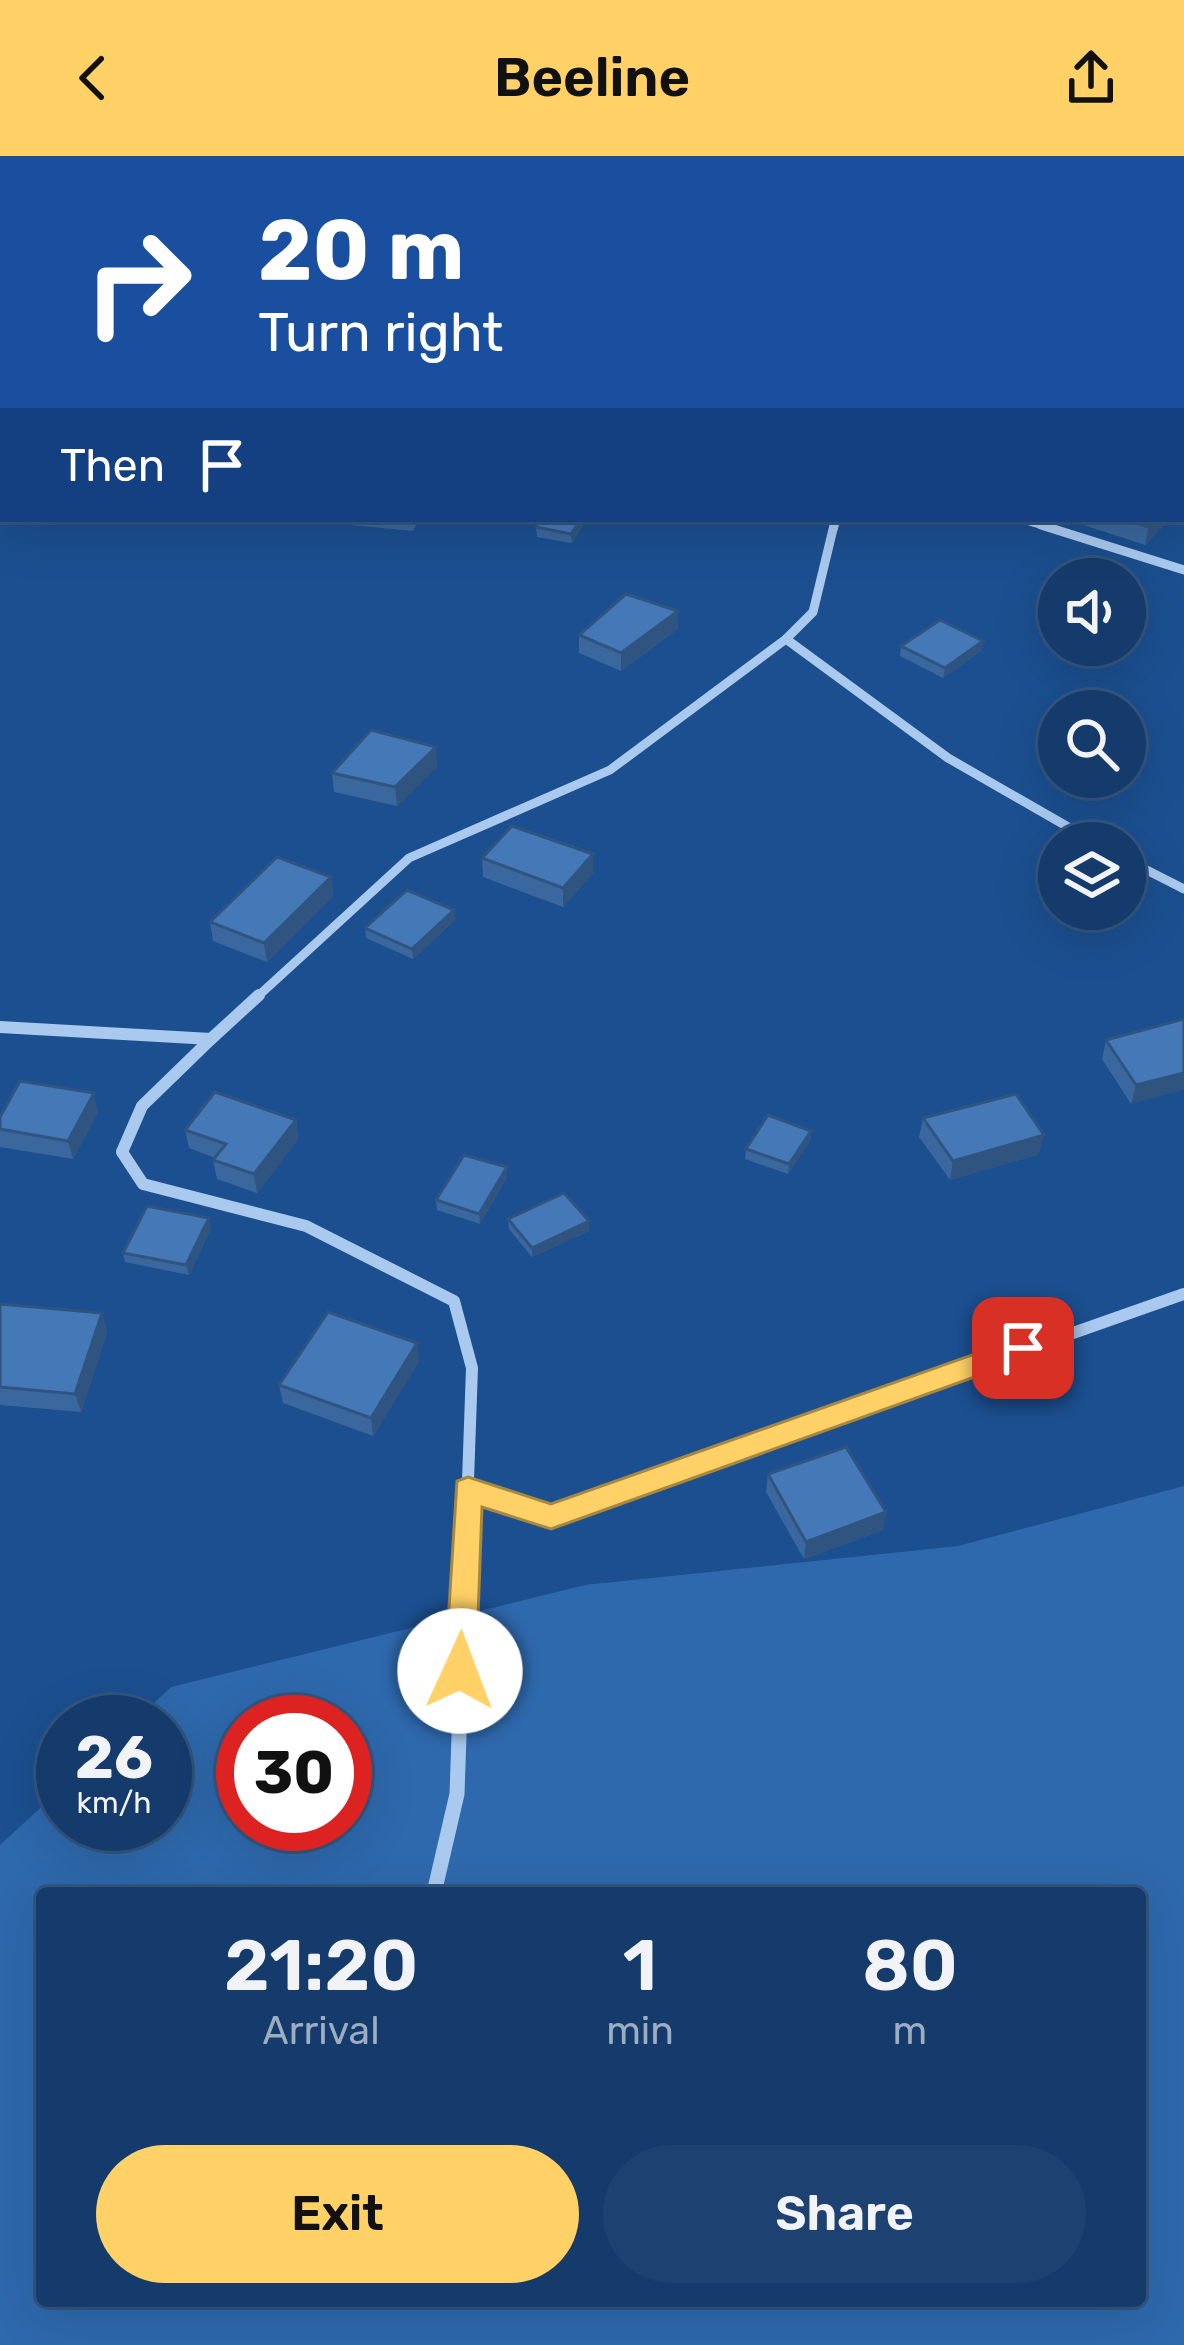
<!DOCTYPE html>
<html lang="en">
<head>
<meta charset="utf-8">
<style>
	body { margin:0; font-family:Rubik,sans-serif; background:#1d4271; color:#f1f3f6; height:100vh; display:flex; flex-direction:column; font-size:45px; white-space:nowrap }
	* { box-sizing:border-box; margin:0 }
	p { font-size:39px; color:#9dadc1 }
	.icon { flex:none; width:66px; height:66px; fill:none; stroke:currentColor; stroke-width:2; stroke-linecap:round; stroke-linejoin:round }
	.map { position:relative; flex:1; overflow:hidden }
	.details { position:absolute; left:36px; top:1731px; width:1110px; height:420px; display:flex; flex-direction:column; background:#143b6b; border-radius:12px; box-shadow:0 12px 48px #0002,0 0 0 3px #33557e }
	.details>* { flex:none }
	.hud { position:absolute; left:0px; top:0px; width:1185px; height:366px; box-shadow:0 12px 48px #0002,0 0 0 3px #33557e; background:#1a4fa0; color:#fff; overflow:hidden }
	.controls { position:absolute; left:1038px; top:402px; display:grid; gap:24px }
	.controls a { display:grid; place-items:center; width:108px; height:108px; border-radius:50%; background:#143b6b; box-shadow:0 12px 48px #0002,0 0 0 3px #33557e; font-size:60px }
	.speed { position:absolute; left:36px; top:1539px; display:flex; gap:24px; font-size:60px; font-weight:700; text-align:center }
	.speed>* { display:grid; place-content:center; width:156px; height:156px; border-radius:50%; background:#143b6b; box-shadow:0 12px 48px #0002,0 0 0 3px #33557e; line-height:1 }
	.speed small { font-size:30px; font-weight:400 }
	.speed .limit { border:18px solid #d22; background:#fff; color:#111 }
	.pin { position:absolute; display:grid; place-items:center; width:102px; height:102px; color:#fff; margin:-51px; border-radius:24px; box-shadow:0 6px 18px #0006 }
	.me { position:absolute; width:132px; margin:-66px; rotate:2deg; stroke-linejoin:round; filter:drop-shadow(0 0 9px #0008) }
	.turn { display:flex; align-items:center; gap:42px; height:252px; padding:0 60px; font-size:54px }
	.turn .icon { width:156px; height:156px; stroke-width:2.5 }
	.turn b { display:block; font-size:84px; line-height:102px }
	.then { display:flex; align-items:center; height:114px; padding:0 60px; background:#0003; gap:24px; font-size:45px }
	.eta { display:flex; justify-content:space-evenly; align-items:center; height:204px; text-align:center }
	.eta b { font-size:72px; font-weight:600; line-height:84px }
	.action { display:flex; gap:24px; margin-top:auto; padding:24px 60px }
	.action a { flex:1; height:138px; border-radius:72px; background:#ffd166; color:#111; font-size:48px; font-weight:600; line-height:138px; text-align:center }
	.action a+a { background:#1d4271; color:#f1f3f6 }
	header { display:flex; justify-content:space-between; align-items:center; height:156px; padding:0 60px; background:#ffd166; color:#111; font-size:54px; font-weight:600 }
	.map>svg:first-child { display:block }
</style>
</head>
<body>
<header><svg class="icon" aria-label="back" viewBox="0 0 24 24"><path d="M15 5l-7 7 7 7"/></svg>Beeline<svg class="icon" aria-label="share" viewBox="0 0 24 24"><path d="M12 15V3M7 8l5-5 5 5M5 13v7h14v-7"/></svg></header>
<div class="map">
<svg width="1184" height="2189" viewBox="0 0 1184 2189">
	<rect width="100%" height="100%" fill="#1b4f8f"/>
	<path fill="#2e69ad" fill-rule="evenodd" d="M1184 1330V2189H0V1689L63 1631V1668H165V1566H134L171 1531 585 1429 958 1390ZM243 1566H345V1668H243ZM42 1737H1140V2145H42Z"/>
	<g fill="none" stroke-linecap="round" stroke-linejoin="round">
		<g stroke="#a9c9ee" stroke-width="8">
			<polyline points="1106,0 1124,3"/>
			<polyline points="1021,363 1051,372"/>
			<polyline points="834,372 836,363"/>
		</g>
		<g stroke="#a9c9ee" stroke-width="9">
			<polyline points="1041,369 1184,414"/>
			<polyline points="786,483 948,602 1096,687"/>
			<polyline points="1125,703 1184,733"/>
			<polyline points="256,842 409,702 610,614 786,483 813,456 834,369"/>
		</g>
		<g stroke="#a9c9ee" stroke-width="12">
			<polyline points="0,871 211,883 259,839"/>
			<polyline points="211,883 142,950 122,996 143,1028 306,1070 454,1145 472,1212 464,1437"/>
			<polyline points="468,1333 551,1361 1184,1138"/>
		</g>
		<polyline stroke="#a9c9ee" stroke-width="15" points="434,1737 457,1638 464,1434"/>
	</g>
	<g fill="#3a679d">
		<polygon points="569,0 605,0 604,3"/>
		<polygon points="3,22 3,112 0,112 0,26"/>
		<polygon points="351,363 419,363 413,375 351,369"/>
		<polygon points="587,363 572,387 537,381 536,371"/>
		<polygon points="1085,363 1170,363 1145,389 1084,369"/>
		<polygon points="678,455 678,473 621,515 579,497 579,479"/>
		<polygon points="901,490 982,494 943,522 900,500"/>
		<polygon points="437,610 397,650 334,636 332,617"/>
		<polygon points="482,702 593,717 563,751 483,721"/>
		<polygon points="331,721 333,740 267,806 213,785 210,766"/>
		<polygon points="455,764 413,803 366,782 365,772"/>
		<polygon points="1184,863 1131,948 1102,903 1106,884"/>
		<polygon points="98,956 73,1003 0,991 0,961"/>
		<polygon points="923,962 1039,998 950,1024 919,981"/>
		<polygon points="296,964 298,983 257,1037 217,1023 213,1004 215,1002 189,992 185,974"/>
		<polygon points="811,975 810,985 788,1018 745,1003 746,993"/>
		<polygon points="507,1011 507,1021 480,1068 437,1054 436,1044"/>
		<polygon points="508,1063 589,1075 532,1101 509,1073"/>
		<polygon points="211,1072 189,1119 125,1106 123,1097"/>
		<polygon points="0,1148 102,1157 107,1176 81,1256 0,1249"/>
		<polygon points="419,1205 373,1280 283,1247 279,1229"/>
		<polygon points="768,1318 886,1356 883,1374 804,1403 766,1336"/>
	</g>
	<g fill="#305480">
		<polygon points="124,0 154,0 152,3 122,3"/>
		<polygon points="581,363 587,363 572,387 571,378"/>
		<polygon points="1156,363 1170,363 1145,389 1148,371"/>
		<polygon points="678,455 678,473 621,515 621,497"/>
		<polygon points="983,485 982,494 943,522 945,512"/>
		<polygon points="436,591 437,610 397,650 395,631"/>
		<polygon points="593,698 593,717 563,751 563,732"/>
		<polygon points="331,721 333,740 267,806 264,787"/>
		<polygon points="454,754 455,764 413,803 412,793"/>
		<polygon points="1184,917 1184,934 1131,948 1136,929"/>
		<polygon points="94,937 98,956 73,1003 68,985"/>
		<polygon points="296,964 298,983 257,1037 254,1018"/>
		<polygon points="811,975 810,985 788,1018 789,1008"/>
		<polygon points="1044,979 1039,998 950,1024 953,1005"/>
		<polygon points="507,1011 507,1021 480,1068 479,1058"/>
		<polygon points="209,1062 211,1072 189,1119 186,1109"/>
		<polygon points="589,1065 589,1075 532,1101 532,1092"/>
		<polygon points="102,1157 107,1176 81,1256 75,1238"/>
		<polygon points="417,1187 419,1205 373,1280 371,1262"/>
		<polygon points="886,1356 883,1374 804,1403 806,1386"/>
	</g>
	<g fill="#4478b7" stroke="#305480" stroke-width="3">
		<polygon points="22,0 124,0 122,3 19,3"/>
		<polygon points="665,0 679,0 700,3 663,3"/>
		<polygon points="756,0 802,0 800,3 754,3"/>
		<polygon points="3,22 3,79 0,79 0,26"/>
		<polygon points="541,363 581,363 571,378 536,371"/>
		<polygon points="1124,363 1156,363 1148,371"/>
		<polygon points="626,438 678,455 621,497 579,479"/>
		<polygon points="940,464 983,485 945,512 901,490"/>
		<polygon points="371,574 436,591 395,631 332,617"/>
		<polygon points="512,670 593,698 563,732 482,702"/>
		<polygon points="277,701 331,721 264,787 210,766"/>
		<polygon points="407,734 454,754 412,793 365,772"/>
		<polygon points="1184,863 1184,917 1136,929 1106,884"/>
		<polygon points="20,925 94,937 68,985 0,973 0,961"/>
		<polygon points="215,936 296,964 254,1018 213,1004 226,988 185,974"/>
		<polygon points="1016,938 1044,979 953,1005 923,962"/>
		<polygon points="768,959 811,975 789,1008 746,993"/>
		<polygon points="464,999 507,1011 479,1058 436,1044"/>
		<polygon points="564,1037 589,1065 532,1092 508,1063"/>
		<polygon points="147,1050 209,1062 186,1109 123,1097"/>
		<polygon points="0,1148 102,1157 75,1238 0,1231"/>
		<polygon points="328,1156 417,1187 371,1262 279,1229"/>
		<polygon points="846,1291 886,1356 806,1386 768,1318"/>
	</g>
	<polygon fill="#ffd166" stroke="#a68842" stroke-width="3" points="1023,1181 1033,1185 1033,1200 551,1373 482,1351 476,1515 472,1525 449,1525 445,1515 457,1325 468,1321 551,1348"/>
</svg>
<div class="controls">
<a><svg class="icon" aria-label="sound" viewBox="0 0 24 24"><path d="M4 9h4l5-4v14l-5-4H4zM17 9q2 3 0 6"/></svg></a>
<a><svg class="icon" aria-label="search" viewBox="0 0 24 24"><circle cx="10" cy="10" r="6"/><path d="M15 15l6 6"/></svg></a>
<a><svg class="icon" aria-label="layers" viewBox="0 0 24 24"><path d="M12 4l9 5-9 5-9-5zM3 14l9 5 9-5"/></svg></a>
</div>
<div class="speed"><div>26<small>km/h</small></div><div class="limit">30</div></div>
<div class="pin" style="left:1023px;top:1192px;background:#d93025"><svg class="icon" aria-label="arrive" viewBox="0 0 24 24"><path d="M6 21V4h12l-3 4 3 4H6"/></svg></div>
<svg class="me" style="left:460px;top:1515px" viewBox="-20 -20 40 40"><circle r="19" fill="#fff"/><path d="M0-13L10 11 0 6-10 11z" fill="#ffd166"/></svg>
<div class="hud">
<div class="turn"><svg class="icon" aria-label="right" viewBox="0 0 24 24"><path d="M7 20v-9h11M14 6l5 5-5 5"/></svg><div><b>20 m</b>Turn right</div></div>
<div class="then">Then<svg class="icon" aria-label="arrive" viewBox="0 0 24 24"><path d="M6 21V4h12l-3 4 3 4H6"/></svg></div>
</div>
<section class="details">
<div class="eta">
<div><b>21:20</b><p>Arrival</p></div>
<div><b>1</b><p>min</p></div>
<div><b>80</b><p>m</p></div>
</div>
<div class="action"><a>Exit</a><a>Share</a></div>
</section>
</div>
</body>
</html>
